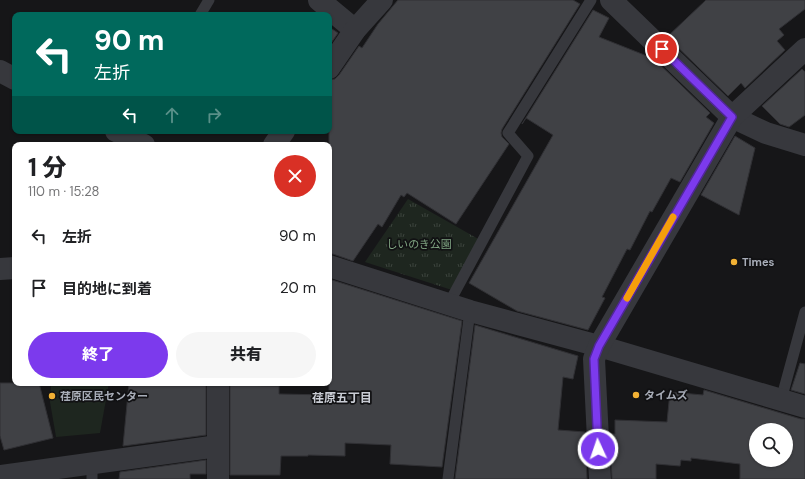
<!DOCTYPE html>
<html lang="ja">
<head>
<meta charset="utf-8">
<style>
	body { margin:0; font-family:"DM Sans","Noto Sans JP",sans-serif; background:#f6f6f6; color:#202124; height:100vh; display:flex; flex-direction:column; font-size:15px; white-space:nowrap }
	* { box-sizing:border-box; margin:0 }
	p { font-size:13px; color:#757577 }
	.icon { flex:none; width:22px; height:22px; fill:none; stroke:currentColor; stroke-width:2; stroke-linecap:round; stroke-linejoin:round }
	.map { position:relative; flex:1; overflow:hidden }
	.sheet { position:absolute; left:12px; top:142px; width:320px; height:244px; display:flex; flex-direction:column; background:#fff; border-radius:8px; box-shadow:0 1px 3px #0004 }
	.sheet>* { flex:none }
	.hud { position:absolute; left:12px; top:12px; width:320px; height:122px; border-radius:8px; box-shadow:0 1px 3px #0004; background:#00695c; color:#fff; overflow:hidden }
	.buttons { position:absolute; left:749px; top:423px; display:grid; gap:8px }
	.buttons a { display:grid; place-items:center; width:44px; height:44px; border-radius:50%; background:#fff; box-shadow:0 1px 3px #0004; font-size:20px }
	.pin { position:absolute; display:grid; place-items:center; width:34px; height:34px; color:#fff; margin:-17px; border:2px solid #fff; border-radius:50%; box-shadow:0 1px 4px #0007 }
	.me { position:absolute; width:44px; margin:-22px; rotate:357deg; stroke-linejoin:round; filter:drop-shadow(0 0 3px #0008) }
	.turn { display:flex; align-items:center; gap:14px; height:84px; padding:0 16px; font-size:18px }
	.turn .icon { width:52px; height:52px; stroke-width:2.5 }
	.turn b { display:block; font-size:28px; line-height:34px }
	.lanes { display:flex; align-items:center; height:38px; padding:0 16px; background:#0003; justify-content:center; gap:20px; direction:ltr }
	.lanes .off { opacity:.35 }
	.round { display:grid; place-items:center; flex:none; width:42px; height:42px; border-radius:21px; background:#f6f6f6 }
	.summary { display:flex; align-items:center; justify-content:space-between; height:68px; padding:0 16px }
	h1 { font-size:24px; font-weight:800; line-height:30px }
	.action { display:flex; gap:8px; margin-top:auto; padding:8px 16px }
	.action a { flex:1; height:46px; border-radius:24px; background:#7c3aed; color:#fff; font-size:16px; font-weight:800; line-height:46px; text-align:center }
	.action a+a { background:#f6f6f6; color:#202124 }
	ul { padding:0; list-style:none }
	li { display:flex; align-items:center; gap:12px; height:52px; padding:0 16px }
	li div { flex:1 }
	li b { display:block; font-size:15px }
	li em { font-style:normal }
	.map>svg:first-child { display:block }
</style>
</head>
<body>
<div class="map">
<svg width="805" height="479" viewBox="0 0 805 479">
	<defs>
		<pattern id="park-tufts" width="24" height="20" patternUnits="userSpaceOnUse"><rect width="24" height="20" fill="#1e261f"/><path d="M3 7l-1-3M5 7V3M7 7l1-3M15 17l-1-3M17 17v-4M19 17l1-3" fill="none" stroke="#3c433d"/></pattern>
	</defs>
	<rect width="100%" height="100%" fill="#161618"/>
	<polygon fill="#1e261f" points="51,383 109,383 100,433 56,437 50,402"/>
	<polygon fill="url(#park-tufts)" points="408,199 480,240 452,290 365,262"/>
	<g fill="#404145" stroke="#303034" fill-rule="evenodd">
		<polygon points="398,0 573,0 580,4 502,129 501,133 502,137 509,144 456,224 407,193 404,197 401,195 382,227 378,224 353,261 333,254 329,254 329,80 335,79 339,75 359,46 362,48 378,24"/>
		<polygon points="706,0 805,0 805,9 779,29 784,35 777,41 785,50 745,88 741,83 728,96 667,37"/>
		<polygon points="593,10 609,18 599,37 647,56 649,54 710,113 706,117 714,123 680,182 671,178 652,212 650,211 630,250 627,249 602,297 605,298 588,330 517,311 469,283 553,135 526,118 522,124"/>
		<polygon points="329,27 338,33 329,46"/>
		<polygon points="802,69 805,72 805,115 789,127 780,124 762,106"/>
		<polygon points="735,136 755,148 739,215 701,195"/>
		<polygon points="329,279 462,321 442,467 390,464 391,445 345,443 345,456 308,455 308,456 281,456 280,475 230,475 230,385 279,386 279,394 329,395"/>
		<polygon points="475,325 578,356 573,379 563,377 558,430 585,432 587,479 455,479"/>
		<polygon points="800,363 805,364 805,394 791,390"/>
		<polygon points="0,383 39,383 53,438 4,450 0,436"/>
		<polygon points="129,383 201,383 201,384 206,384 206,435 123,446"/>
		<path d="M704 390 801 419H805V479H740V464L691 458V461L681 460 680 466 656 464V479H612L610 434H615V420L667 422 670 392 703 395ZM756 430H786V460H756Z"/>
		<polygon points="206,460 206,474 190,474 190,479 119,479 120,472"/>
	</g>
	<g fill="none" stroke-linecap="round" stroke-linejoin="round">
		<g stroke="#37383d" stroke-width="11">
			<polyline points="200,15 209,0"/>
			<polyline points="448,305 528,156 508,133 591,0"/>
			<polyline points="781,400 805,312"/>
			<polyline points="92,479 92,463"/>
			<polyline points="448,479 470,311"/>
		</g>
		<g stroke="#37383d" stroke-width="22">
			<polyline points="319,0 355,30"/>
			<polyline points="611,0 732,117 766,133 805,145"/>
			<polyline points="329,68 355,30 382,0"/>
			<polyline points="0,71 15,79"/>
			<polyline points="116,131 144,145"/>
			<polyline points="274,145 284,131"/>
			<polyline points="329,266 470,311 599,346 805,407"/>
			<polyline points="0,269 15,268"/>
			<polyline points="0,476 218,446"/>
			<polyline points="218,479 218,383"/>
			<polyline points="600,479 594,359 599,346 732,117 805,49"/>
		</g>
	</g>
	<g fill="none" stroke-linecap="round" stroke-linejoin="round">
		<defs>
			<polyline id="route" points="598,449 594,359 599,346 732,117 662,49"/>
		</defs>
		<use href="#route" stroke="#51269a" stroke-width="10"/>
		<use href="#route" stroke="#7c3aed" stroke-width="7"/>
		<polyline stroke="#f59e0b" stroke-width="7" points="627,298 673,217"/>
	</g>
	<g fill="#f2b134" stroke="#111113" stroke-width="1.5">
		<circle cx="734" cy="262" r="4"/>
		<circle cx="636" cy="395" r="4"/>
		<circle cx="52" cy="396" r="4"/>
	</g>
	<g text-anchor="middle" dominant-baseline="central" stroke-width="3.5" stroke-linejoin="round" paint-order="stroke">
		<g font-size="11" fill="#7fa381" stroke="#111113">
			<text x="419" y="244">しいのき公園</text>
		</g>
		<g font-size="11" font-weight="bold" fill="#a8adb8" stroke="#111113" text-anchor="start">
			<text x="742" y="262">Times</text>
			<text x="644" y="395">タイムズ</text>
			<text x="60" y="396">荏原区民センター</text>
		</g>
		<g font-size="12" font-weight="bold" fill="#c9ccd4" stroke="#111113">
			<text x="342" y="398">荏原五丁目</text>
		</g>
	</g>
</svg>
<div class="buttons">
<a><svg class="icon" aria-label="search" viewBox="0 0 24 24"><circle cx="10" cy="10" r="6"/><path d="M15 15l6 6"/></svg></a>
</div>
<div class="pin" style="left:662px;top:49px;background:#d93025"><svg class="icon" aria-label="arrive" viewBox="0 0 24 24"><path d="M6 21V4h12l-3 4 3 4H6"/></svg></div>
<svg class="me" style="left:598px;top:449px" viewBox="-20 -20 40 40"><circle r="17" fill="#7c3aed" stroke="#fff" stroke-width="3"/><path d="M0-11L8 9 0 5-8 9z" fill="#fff"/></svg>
<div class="hud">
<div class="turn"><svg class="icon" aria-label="left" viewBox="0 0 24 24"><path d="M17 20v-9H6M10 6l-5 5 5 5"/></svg><div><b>90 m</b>左折</div></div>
<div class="lanes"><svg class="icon" aria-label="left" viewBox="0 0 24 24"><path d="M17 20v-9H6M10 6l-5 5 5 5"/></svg><svg class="icon off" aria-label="ahead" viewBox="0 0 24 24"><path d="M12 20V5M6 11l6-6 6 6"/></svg><svg class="icon off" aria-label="right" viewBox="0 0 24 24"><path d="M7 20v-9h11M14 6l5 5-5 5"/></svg></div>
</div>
<section class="sheet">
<div class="summary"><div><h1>1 分</h1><p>110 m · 15:28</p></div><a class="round" style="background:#d93025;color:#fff"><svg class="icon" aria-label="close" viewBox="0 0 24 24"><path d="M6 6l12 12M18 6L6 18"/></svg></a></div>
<ul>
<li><svg class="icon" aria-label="left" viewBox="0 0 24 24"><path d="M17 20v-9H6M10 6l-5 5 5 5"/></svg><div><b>左折</b></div><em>90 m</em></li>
<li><svg class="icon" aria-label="arrive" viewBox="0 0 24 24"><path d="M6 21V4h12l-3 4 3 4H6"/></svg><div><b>目的地に到着</b></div><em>20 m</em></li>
</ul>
<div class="action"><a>終了</a><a>共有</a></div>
</section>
</div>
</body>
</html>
